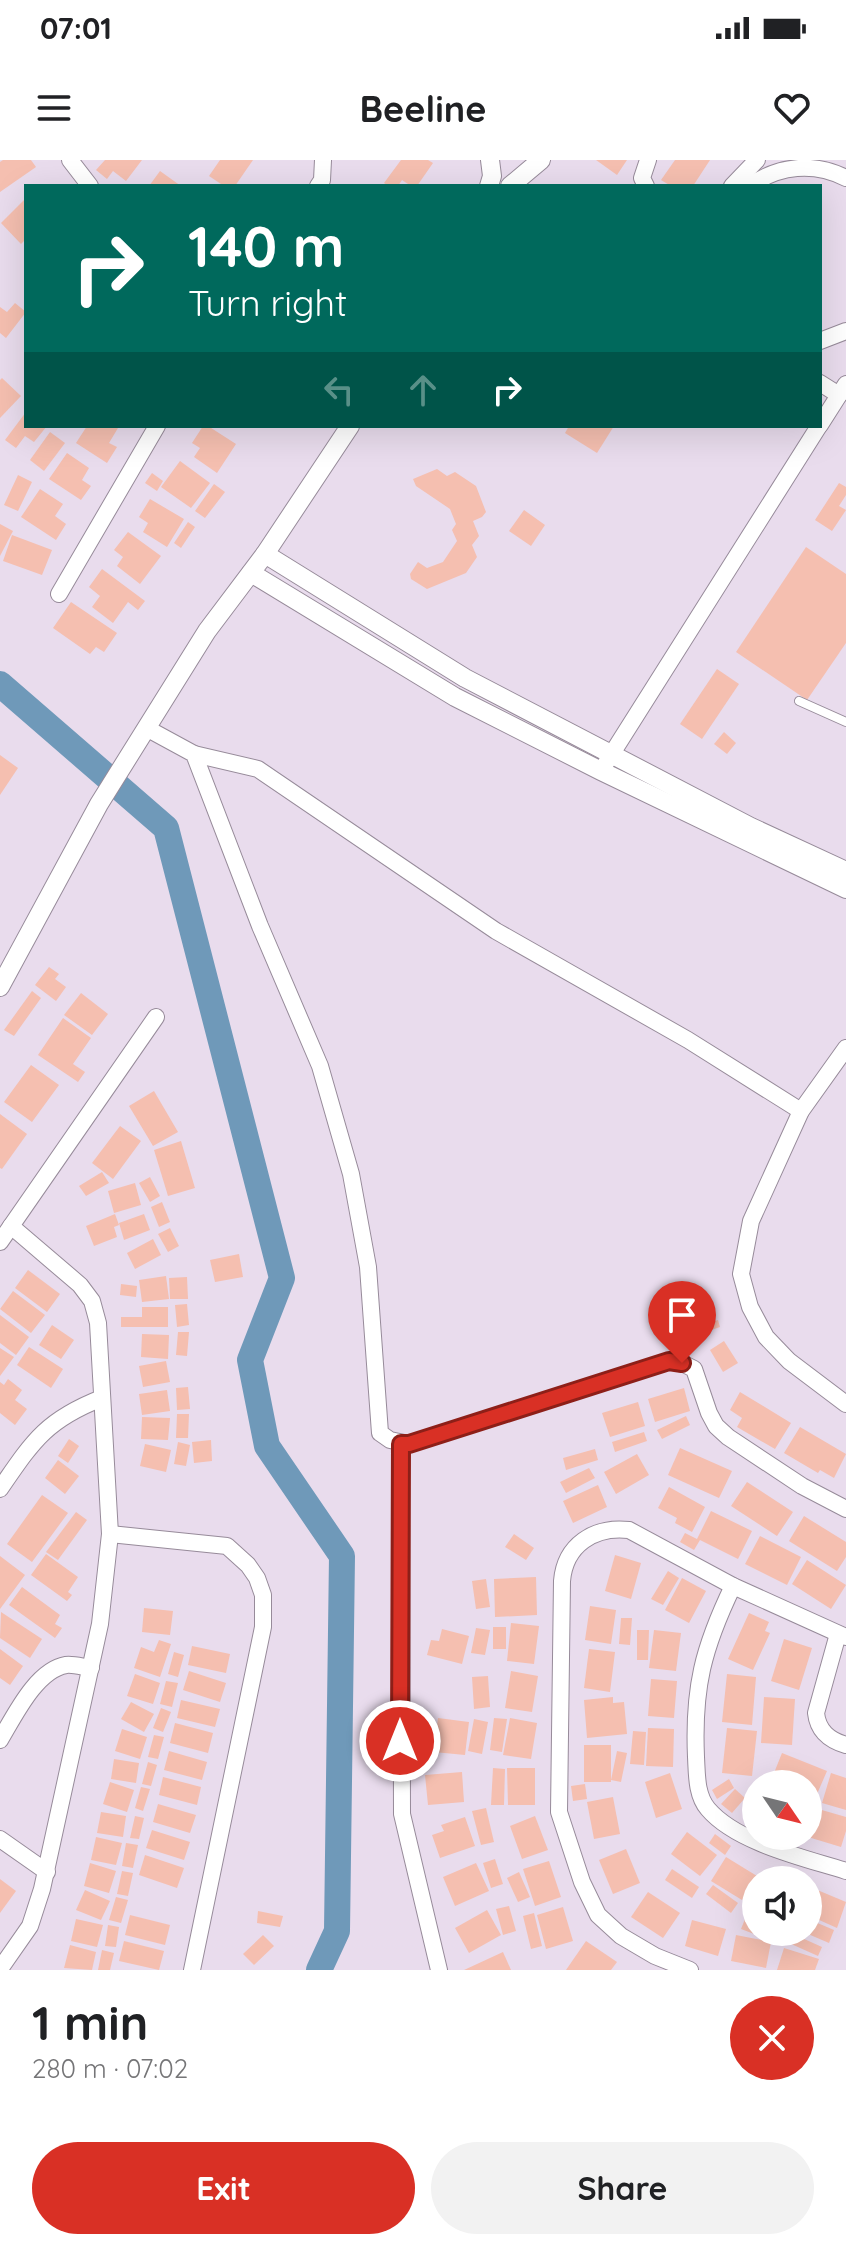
<!DOCTYPE html>
<html lang="en">
<head>
<meta charset="utf-8">
<style>
	body { margin:0; font-family:Quicksand,sans-serif; background:#f2f2f2; color:#202124; height:100vh; display:flex; flex-direction:column; font-size:30px; white-space:nowrap }
	* { box-sizing:border-box; margin:0 }
	p { font-size:26px; color:#757577 }
	.icon { flex:none; width:44px; height:44px; fill:none; stroke:currentColor; stroke-width:2; stroke-linecap:round; stroke-linejoin:round }
	.map { position:relative; height:1810px; overflow:hidden }
	.details { display:flex; flex-direction:column; background:#fff; flex:1 }
	.details>* { flex:none }
	.top-card { position:absolute; left:24px; top:24px; width:798px; height:244px; border-radius:0px; box-shadow:0 8px 32px #0002; background:#00695c; color:#fff; overflow:hidden }
	.needle { width:52px; rotate:125deg }
	.controls { position:absolute; left:742px; top:1610px; display:grid; gap:16px }
	.controls a { display:grid; place-items:center; width:80px; height:80px; border-radius:50%; background:#fff; box-shadow:0 8px 32px #0002; font-size:40px }
	.pin { position:absolute; display:grid; place-items:center; width:68px; height:68px; color:#fff; margin:-82px -34px; border-radius:50% 50% 50% 0; rotate:-45deg; box-shadow:0 0 8px #0007 }
	.pin .icon { rotate:45deg }
	.me { position:absolute; width:88px; margin:-44px; rotate:0deg; stroke-linejoin:round; filter:drop-shadow(0 0 6px #0008) }
	.turn { display:flex; align-items:center; gap:28px; height:168px; padding:0 32px; font-size:36px }
	.turn .icon { width:104px; height:104px; stroke-width:2.5 }
	.turn b { display:block; font-size:56px; line-height:68px }
	.lanes { display:flex; align-items:center; height:76px; padding:0 32px; background:#0003; justify-content:center; gap:40px; direction:ltr }
	.lanes .off { opacity:.35 }
	.round { display:grid; place-items:center; flex:none; width:84px; height:84px; border-radius:42px; background:#f2f2f2 }
	.head { display:flex; align-items:center; justify-content:space-between; height:136px; padding:0 32px }
	h1 { font-size:48px; font-weight:700; line-height:60px }
	.button { display:flex; gap:16px; margin-top:auto; padding:16px 32px }
	.button a { flex:1; height:92px; border-radius:48px; background:#d93025; color:#fff; font-size:32px; font-weight:700; line-height:92px; text-align:center }
	.button a+a { background:#f2f2f2; color:#202124 }
	.status { display:flex; justify-content:space-between; align-items:center; height:56px; padding:0 40px; background:#fff; direction:ltr }
	.status svg { height:22px; fill:currentColor }
	header { display:flex; justify-content:space-between; align-items:center; height:104px; padding:0 32px; background:#fff; font-size:36px; font-weight:700 }
	.map>svg:first-child { display:block }
</style>
</head>
<body>
<div class="status"><b>07:01</b><svg viewBox="0 0 49 12"><path d="M0 12V9h3v3zM5 12V6h3v6zM10 12V3h3v9zM15 12V0h3v12zM26 1h20v11H26zM47 4h2v5h-2z"/></svg></div>
<header><svg class="icon" aria-label="menu" viewBox="0 0 24 24"><path d="M4 6h16M4 12h16M4 18h16"/></svg>Beeline<svg class="icon" aria-label="heart" viewBox="0 0 24 24"><path d="M12 20l-8-8c-3-5 5-10 8-4 3-6 11-1 8 4z"/></svg></header>
<div class="map">
<svg width="846" height="1810" viewBox="0 0 846 1810">
	<rect width="100%" height="100%" fill="#e9dced"/>
	<g fill="none" stroke-linecap="round" stroke-linejoin="round">
		<polyline stroke="#6f99b9" stroke-width="26" points="0,524 166,668 282,1118 250,1200 267,1286 342,1396 337,1771 319,1810"/>
	</g>
	<g fill="#f5bfb0">
		<polygon points="3,0 31,0 36,7 0,32 0,2"/>
		<polygon points="105,0 142,0 126,21 113,11 107,19 96,10"/>
		<polygon points="220,0 253,0 235,26 224,26 209,16"/>
		<polygon points="401,0 428,0 433,3 417,26 407,26 408,24 402,20 398,26 388,26 384,23"/>
		<polygon points="596,0 627,0 617,15"/>
		<polygon points="675,0 710,0 693,26 671,26 661,20"/>
		<polygon points="160,11 181,26 149,26"/>
		<polygon points="26,38 26,79 21,84 1,63"/>
		<polygon points="15,143 26,152 6,178 0,173 0,147 7,152"/>
		<polygon points="2,218 21,236 0,258 0,220"/>
		<polygon points="26,252 26,266 47,266 34,282 25,276 16,288 5,280"/>
		<polygon points="87,266 115,266 118,268 109,283 117,287 107,303 76,283"/>
		<polygon points="203,266 208,266 236,284 217,313 194,297 200,288 192,283"/>
		<polygon points="569,266 614,266 597,293 565,273"/>
		<polygon points="50,272 65,283 44,311 30,300"/>
		<polygon points="67,293 89,308 82,320 91,326 81,340 49,319"/>
		<polygon points="180,301 210,323 191,348 161,327"/>
		<polygon points="437,309 447,316 455,312 476,326 486,352 482,357 473,361 479,376 472,385 477,397 466,413 427,429 411,419 410,414 418,402 427,408 443,402 457,381 452,370 456,364 450,349 416,326 413,319"/>
		<polygon points="152,313 163,321 157,331 145,323"/>
		<polygon points="18,315 32,322 18,351 4,345"/>
		<polygon points="839,323 846,327 846,335 839,346 846,350 832,371 815,360"/>
		<polygon points="214,324 225,332 205,358 195,351"/>
		<polygon points="40,329 63,344 55,356 66,364 56,380 21,357"/>
		<polygon points="150,339 184,359 167,387 143,372 148,363 139,357"/>
		<polygon points="524,350 545,365 531,386 509,371"/>
		<polygon points="188,362 195,367 181,388 174,383"/>
		<polygon points="0,364 13,371 0,396"/>
		<polygon points="128,372 161,396 140,424 117,406 123,397 114,390"/>
		<polygon points="12,375 52,390 42,415 3,401"/>
		<polygon points="806,387 846,414 846,483 807,540 736,492"/>
		<polygon points="102,409 145,441 138,450 128,442 113,463 92,447 100,436 89,427"/>
		<polygon points="71,442 117,473 104,492 96,487 90,494 53,468"/>
		<polygon points="717,509 739,524 702,579 680,564"/>
		<polygon points="724,572 736,583 727,594 714,584"/>
		<polygon points="0,595 18,608 0,635"/>
		<polygon points="49,807 59,814 55,819 66,827 56,841 35,825"/>
		<polygon points="32,831 41,838 14,876 4,870"/>
		<polygon points="81,833 108,854 92,875 64,855"/>
		<polygon points="63,858 91,878 73,904 85,912 78,922 38,895"/>
		<polygon points="31,905 59,925 32,962 4,942"/>
		<polygon points="154,931 178,972 153,986 129,946"/>
		<polygon points="0,954 27,974 2,1009 0,1008"/>
		<polygon points="120,966 141,981 113,1019 92,1003"/>
		<polygon points="181,981 195,1028 168,1036 154,990"/>
		<polygon points="102,1012 109,1023 86,1036 79,1026"/>
		<polygon points="150,1017 160,1036 150,1042 139,1023"/>
		<polygon points="135,1023 141,1045 114,1053 108,1031"/>
		<polygon points="162,1042 170,1062 159,1067 151,1047"/>
		<polygon points="115,1054 119,1065 114,1067 117,1077 94,1086 86,1066"/>
		<polygon points="144,1054 150,1070 124,1080 119,1063"/>
		<polygon points="170,1068 179,1086 168,1092 158,1074"/>
		<polygon points="153,1079 161,1095 135,1109 127,1093"/>
		<polygon points="239,1094 243,1117 215,1122 210,1100"/>
		<polygon points="28,1110 60,1134 47,1152 15,1128"/>
		<polygon points="166,1116 169,1139 142,1142 139,1120"/>
		<polygon points="187,1117 188,1139 170,1139 169,1118"/>
		<polygon points="121,1124 137,1126 136,1137 120,1135"/>
		<polygon points="13,1131 45,1155 31,1173 0,1149"/>
		<polygon points="699,1132 709,1163 718,1160 720,1167 683,1180 670,1141"/>
		<polygon points="187,1144 189,1165 177,1167 175,1145"/>
		<polygon points="142,1147 168,1147 168,1167 121,1167 121,1157 142,1157"/>
		<polygon points="0,1155 29,1177 16,1195 0,1183"/>
		<polygon points="52,1165 74,1180 61,1199 39,1185"/>
		<polygon points="178,1172 189,1172 187,1196 176,1195"/>
		<polygon points="142,1174 169,1175 168,1199 141,1197"/>
		<polygon points="724,1181 738,1203 723,1212 710,1190"/>
		<polygon points="29,1187 63,1209 51,1228 17,1205"/>
		<polygon points="0,1188 14,1197 0,1216"/>
		<polygon points="166,1201 170,1222 143,1227 139,1206"/>
		<polygon points="8,1219 22,1230 15,1240 27,1249 15,1265 0,1253 0,1222 4,1225"/>
		<polygon points="188,1227 190,1249 177,1250 176,1228"/>
		<polygon points="684,1228 690,1251 655,1262 648,1239"/>
		<polygon points="167,1230 170,1251 142,1255 139,1234"/>
		<polygon points="740,1232 791,1263 775,1289 737,1267 742,1258 730,1250"/>
		<polygon points="638,1242 645,1266 610,1277 602,1253"/>
		<polygon points="177,1254 189,1254 188,1278 176,1278"/>
		<polygon points="686,1256 690,1265 662,1279 657,1270"/>
		<polygon points="142,1257 170,1258 168,1280 141,1279"/>
		<polygon points="800,1267 846,1294 834,1318 820,1310 818,1313 784,1293"/>
		<polygon points="644,1272 647,1281 615,1292 612,1282"/>
		<polygon points="69,1279 79,1286 68,1303 58,1296"/>
		<polygon points="211,1280 212,1301 194,1303 192,1282"/>
		<polygon points="178,1282 190,1285 186,1306 174,1304"/>
		<polygon points="145,1284 171,1290 166,1312 140,1306"/>
		<polygon points="680,1288 732,1311 719,1338 668,1315"/>
		<polygon points="595,1289 598,1300 566,1310 563,1298"/>
		<polygon points="637,1294 649,1315 616,1334 604,1312"/>
		<polygon points="58,1300 79,1316 65,1334 45,1318"/>
		<polygon points="589,1308 595,1318 566,1333 560,1322"/>
		<polygon points="747,1322 793,1352 777,1376 731,1346"/>
		<polygon points="598,1325 607,1347 573,1363 563,1341"/>
		<polygon points="669,1327 705,1347 692,1372 675,1363 677,1358 658,1348"/>
		<polygon points="42,1335 68,1353 32,1402 7,1384"/>
		<polygon points="711,1351 752,1371 738,1399 700,1380 694,1390 680,1382 685,1373 697,1379"/>
		<polygon points="76,1352 87,1360 58,1400 46,1392"/>
		<polygon points="804,1356 846,1382 846,1397 837,1411 789,1381"/>
		<polygon points="514,1374 534,1388 526,1400 505,1387"/>
		<polygon points="760,1376 801,1397 787,1425 745,1404"/>
		<polygon points="46,1394 78,1417 68,1432 72,1435 67,1441 31,1415"/>
		<polygon points="615,1395 641,1403 631,1439 605,1431"/>
		<polygon points="0,1396 25,1415 0,1449"/>
		<polygon points="807,1400 846,1425 831,1449 792,1424"/>
		<polygon points="668,1411 679,1418 663,1445 651,1439"/>
		<polygon points="536,1417 537,1455 495,1457 494,1419"/>
		<polygon points="682,1418 706,1431 689,1463 665,1450"/>
		<polygon points="486,1419 490,1447 476,1449 472,1421"/>
		<polygon points="22,1427 60,1455 55,1464 62,1468 55,1478 9,1445"/>
		<polygon points="590,1446 616,1450 611,1484 585,1480"/>
		<polygon points="144,1448 173,1451 170,1475 142,1472"/>
		<polygon points="1,1452 42,1479 30,1498 0,1478"/>
		<polygon points="749,1453 769,1462 765,1471 770,1473 753,1510 728,1499"/>
		<polygon points="621,1458 632,1458 630,1485 619,1484"/>
		<polygon points="511,1463 539,1466 534,1504 507,1501"/>
		<rect x="493" y="1467" width="13" height="22"/>
		<polygon points="476,1468 490,1470 485,1495 471,1493"/>
		<polygon points="442,1469 469,1476 462,1504 427,1495 431,1480 439,1481"/>
		<polygon points="637,1470 649,1470 648,1500 637,1500"/>
		<polygon points="654,1470 681,1473 676,1511 649,1508"/>
		<polygon points="784,1479 812,1488 799,1530 771,1521"/>
		<polygon points="159,1480 171,1484 160,1517 134,1508 141,1487 154,1492"/>
		<polygon points="192,1486 230,1494 226,1513 188,1505"/>
		<polygon points="0,1489 23,1506 10,1525 0,1518"/>
		<polygon points="589,1489 615,1492 610,1532 584,1528"/>
		<polygon points="174,1492 184,1495 178,1517 168,1514"/>
		<polygon points="189,1511 226,1523 220,1542 183,1530"/>
		<polygon points="511,1511 538,1516 532,1552 505,1548"/>
		<polygon points="135,1514 160,1523 153,1544 127,1536"/>
		<polygon points="727,1514 756,1517 752,1565 722,1562"/>
		<polygon points="488,1516 490,1547 474,1549 472,1517"/>
		<polygon points="651,1519 677,1521 674,1558 648,1556"/>
		<polygon points="166,1521 178,1523 172,1547 160,1544"/>
		<polygon points="613,1537 613,1543 624,1542 627,1574 587,1578 584,1540"/>
		<polygon points="764,1537 795,1539 792,1585 761,1583"/>
		<polygon points="181,1540 220,1549 215,1567 177,1558"/>
		<polygon points="131,1542 154,1554 144,1572 121,1559"/>
		<polygon points="161,1548 171,1552 163,1572 153,1568"/>
		<polygon points="438,1558 469,1562 465,1595 434,1592"/>
		<polygon points="494,1558 507,1559 502,1592 490,1590"/>
		<polygon points="510,1558 537,1563 531,1599 503,1595"/>
		<polygon points="474,1559 488,1562 482,1594 468,1591"/>
		<polygon points="175,1563 213,1573 208,1593 170,1583"/>
		<polygon points="648,1568 674,1569 673,1607 646,1606"/>
		<polygon points="727,1568 757,1571 752,1616 722,1613"/>
		<polygon points="122,1569 147,1577 140,1599 115,1591"/>
		<polygon points="633,1571 646,1572 644,1605 630,1604"/>
		<polygon points="154,1575 164,1577 158,1599 148,1597"/>
		<rect x="584" y="1585" width="27" height="37"/>
		<polygon points="169,1591 207,1602 202,1620 164,1610"/>
		<polygon points="617,1591 627,1593 621,1622 611,1620"/>
		<polygon points="782,1593 827,1611 814,1641 808,1639 808,1624 770,1623"/>
		<polygon points="114,1599 139,1603 136,1623 111,1619"/>
		<polygon points="148,1602 157,1605 151,1626 142,1624"/>
		<polygon points="493,1608 505,1609 504,1645 491,1645"/>
		<polygon points="507,1608 535,1608 535,1645 508,1645"/>
		<polygon points="462,1612 464,1642 428,1645 425,1615"/>
		<polygon points="670,1613 682,1649 656,1658 645,1622"/>
		<polygon points="831,1613 846,1618 846,1650 822,1643"/>
		<polygon points="163,1617 201,1627 197,1645 159,1635"/>
		<polygon points="729,1619 734,1628 717,1639 712,1630"/>
		<polygon points="110,1622 134,1630 127,1652 103,1644"/>
		<polygon points="585,1624 587,1639 573,1641 571,1626"/>
		<polygon points="141,1627 150,1629 143,1651 135,1648"/>
		<polygon points="735,1629 745,1638 732,1653 721,1644"/>
		<polygon points="613,1637 620,1674 594,1679 587,1642"/>
		<polygon points="158,1644 196,1655 190,1673 153,1662"/>
		<polygon points="808,1646 846,1657 846,1671 841,1687 808,1677"/>
		<polygon points="486,1648 494,1682 481,1685 472,1651"/>
		<polygon points="101,1652 126,1656 123,1677 97,1673"/>
		<polygon points="135,1656 144,1658 139,1679 130,1678"/>
		<polygon points="535,1656 548,1690 522,1699 510,1666"/>
		<polygon points="465,1657 475,1686 440,1698 432,1675 444,1671 441,1665"/>
		<polygon points="152,1670 190,1682 184,1700 146,1688"/>
		<polygon points="687,1672 717,1695 700,1716 671,1694"/>
		<polygon points="715,1674 731,1686 725,1695 709,1683"/>
		<polygon points="96,1677 122,1683 116,1705 91,1700"/>
		<polygon points="126,1683 138,1685 133,1708 122,1706"/>
		<polygon points="626,1689 640,1723 613,1734 599,1700"/>
		<polygon points="145,1695 184,1708 177,1728 139,1715"/>
		<polygon points="726,1697 757,1716 742,1740 711,1721"/>
		<polygon points="495,1699 503,1724 491,1728 483,1703"/>
		<polygon points="549,1701 561,1737 535,1746 523,1709"/>
		<polygon points="90,1703 116,1711 109,1733 84,1726"/>
		<polygon points="476,1703 489,1731 455,1746 443,1717"/>
		<polygon points="672,1709 699,1727 692,1738 665,1720"/>
		<polygon points="122,1711 133,1713 128,1736 117,1734"/>
		<polygon points="519,1712 530,1737 518,1742 507,1718"/>
		<polygon points="0,1719 16,1731 0,1753"/>
		<polygon points="713,1725 738,1743 731,1753 706,1734"/>
		<polygon points="815,1729 846,1742 837,1768 808,1755 808,1745"/>
		<polygon points="85,1730 110,1741 101,1760 76,1750"/>
		<polygon points="648,1732 680,1753 663,1778 631,1757"/>
		<polygon points="116,1737 128,1740 121,1763 109,1760"/>
		<polygon points="509,1746 516,1771 503,1775 496,1749"/>
		<polygon points="563,1747 573,1781 546,1789 537,1755"/>
		<polygon points="487,1750 501,1775 469,1793 455,1768"/>
		<polygon points="258,1751 283,1756 280,1767 257,1763"/>
		<polygon points="534,1753 542,1786 531,1789 523,1756"/>
		<polygon points="130,1755 170,1765 165,1785 125,1775"/>
		<polygon points="76,1759 103,1765 97,1787 71,1781"/>
		<polygon points="745,1759 756,1763 756,1772 774,1772 770,1780 741,1769"/>
		<polygon points="808,1759 834,1770 829,1783 808,1774"/>
		<polygon points="692,1760 726,1769 718,1796 685,1786"/>
		<polygon points="108,1765 119,1767 116,1787 105,1786"/>
		<polygon points="793,1774 822,1787 818,1796 789,1783"/>
		<polygon points="263,1775 274,1786 254,1805 243,1794"/>
		<polygon points="736,1775 771,1782 766,1808 731,1801"/>
		<polygon points="124,1781 164,1791 159,1810 119,1801"/>
		<polygon points="586,1781 617,1802 611,1810 566,1810"/>
		<polygon points="70,1785 96,1792 92,1810 64,1808"/>
		<polygon points="784,1788 819,1799 815,1810 777,1810"/>
		<polygon points="102,1790 114,1793 110,1810 98,1810"/>
		<polygon points="503,1792 511,1810 464,1810"/>
	</g>
	<g fill="none" stroke-linecap="round" stroke-linejoin="round">
		<defs>
			<polyline id="service" points="799,541 846,562"/>
			<g id="minor">
				<polyline points="70,0 90,26"/>
				<polyline points="318,26 322,20 323,0"/>
				<polyline points="646,26 642,18 648,0"/>
				<polyline points="732,26 757,0"/>
				<path d="M750 26C779 5 814 2 846 18"/>
				<polyline points="820,181 846,171"/>
				<polyline points="820,223 839,235"/>
				<polyline points="820,265 846,224"/>
				<polyline points="59,434 157,266"/>
				<polyline points="148,569 194,594 260,766 320,906 351,1014 368,1107 380,1273 390,1280 409,1284 669,1201 682,1203 694,1209 709,1253 716,1266 728,1277 802,1326 846,1349"/>
				<polyline points="194,594 258,609 496,771 688,880 801,951"/>
				<polyline points="606,603 819,266"/>
				<polyline points="846,888 801,951 751,1061 741,1114 750,1147 766,1177 789,1201 846,1244"/>
				<polyline points="0,1082 156,857"/>
				<polyline points="401,1284 402,1654 439,1810"/>
				<path d="M0 1329C33 1281 46 1260 102 1238"/>
				<polyline points="110,1374 227,1386 248,1405 257,1418 263,1435 263,1467 192,1810"/>
				<path d="M733 1426C703 1488 693 1528 696 1597 697 1614 696 1635 708 1649 737 1683 805 1698 846 1711"/>
				<path d="M838 1474 816 1553C818 1571 829 1580 846 1585"/>
				<path d="M0 1580C14 1557 36 1510 66 1505 73 1504 83 1507 91 1508"/>
				<polyline points="0,1679 47,1712"/>
				<polyline points="0,1809 30,1766 42,1729 100,1464 110,1374 98,1163 92,1141 80,1125 11,1066"/>
				<path d="M690 1810 655 1796 621 1776 598 1755 582 1722 559 1652 562 1421C565 1385 594 1366 629 1370L733 1426 846 1477"/>
			</g>
			<g id="tertiary">
				<polyline points="489,26 492,16 490,0"/>
				<polyline points="510,26 541,0"/>
				<polyline points="265,394 465,518 751,667 846,711"/>
				<polyline points="251,413 455,537 601,611 846,729"/>
				<polyline points="0,827 99,644 207,471 265,394 350,266"/>
			</g>
		</defs>
		<use href="#service" stroke="#978b9a" stroke-width="10"/>
		<use href="#minor" stroke="#978b9a" stroke-width="18"/>
		<use href="#tertiary" stroke="#978b9a" stroke-width="20"/>
		<use href="#service" stroke="#fff" stroke-width="8"/>
		<use href="#minor" stroke="#fff" stroke-width="16"/>
		<use href="#tertiary" stroke="#fff" stroke-width="18"/>
	</g>
	<g fill="none" stroke-linecap="round" stroke-linejoin="round">
		<defs>
			<polyline id="route" points="400,1581 401,1284 409,1284 669,1201 682,1203"/>
		</defs>
		<use href="#route" stroke="#8d1f18" stroke-width="20"/>
		<use href="#route" stroke="#d93025" stroke-width="14"/>
	</g>
</svg>
<div class="controls">
<a><svg class="needle" viewBox="-14 -14 28 28"><path d="M0-13l5 13h-10z" fill="#e53935"/><path d="M0 13l5-13h-10z" fill="#757577"/></svg></a>
<a><svg class="icon" aria-label="sound" viewBox="0 0 24 24"><path d="M4 9h4l5-4v14l-5-4H4zM17 9q2 3 0 6"/></svg></a>
</div>
<div class="pin" style="left:682px;top:1203px;background:#d93025"><svg class="icon" aria-label="arrive" viewBox="0 0 24 24"><path d="M6 21V4h12l-3 4 3 4H6"/></svg></div>
<svg class="me" style="left:400px;top:1581px" viewBox="-20 -20 40 40"><circle r="17" fill="#d93025" stroke="#fff" stroke-width="3"/><path d="M0-11L8 9 0 5-8 9z" fill="#fff"/></svg>
<div class="top-card">
<div class="turn"><svg class="icon" aria-label="right" viewBox="0 0 24 24"><path d="M7 20v-9h11M14 6l5 5-5 5"/></svg><div><b>140 m</b>Turn right</div></div>
<div class="lanes"><svg class="icon off" aria-label="left" viewBox="0 0 24 24"><path d="M17 20v-9H6M10 6l-5 5 5 5"/></svg><svg class="icon off" aria-label="ahead" viewBox="0 0 24 24"><path d="M12 20V5M6 11l6-6 6 6"/></svg><svg class="icon" aria-label="right" viewBox="0 0 24 24"><path d="M7 20v-9h11M14 6l5 5-5 5"/></svg></div>
</div>
</div>
<section class="details">
<div class="head"><div><h1>1 min</h1><p>280 m · 07:02</p></div><a class="round" style="background:#d93025;color:#fff"><svg class="icon" aria-label="close" viewBox="0 0 24 24"><path d="M6 6l12 12M18 6L6 18"/></svg></a></div>
<div class="button"><a>Exit</a><a>Share</a></div>
</section>
</body>
</html>
